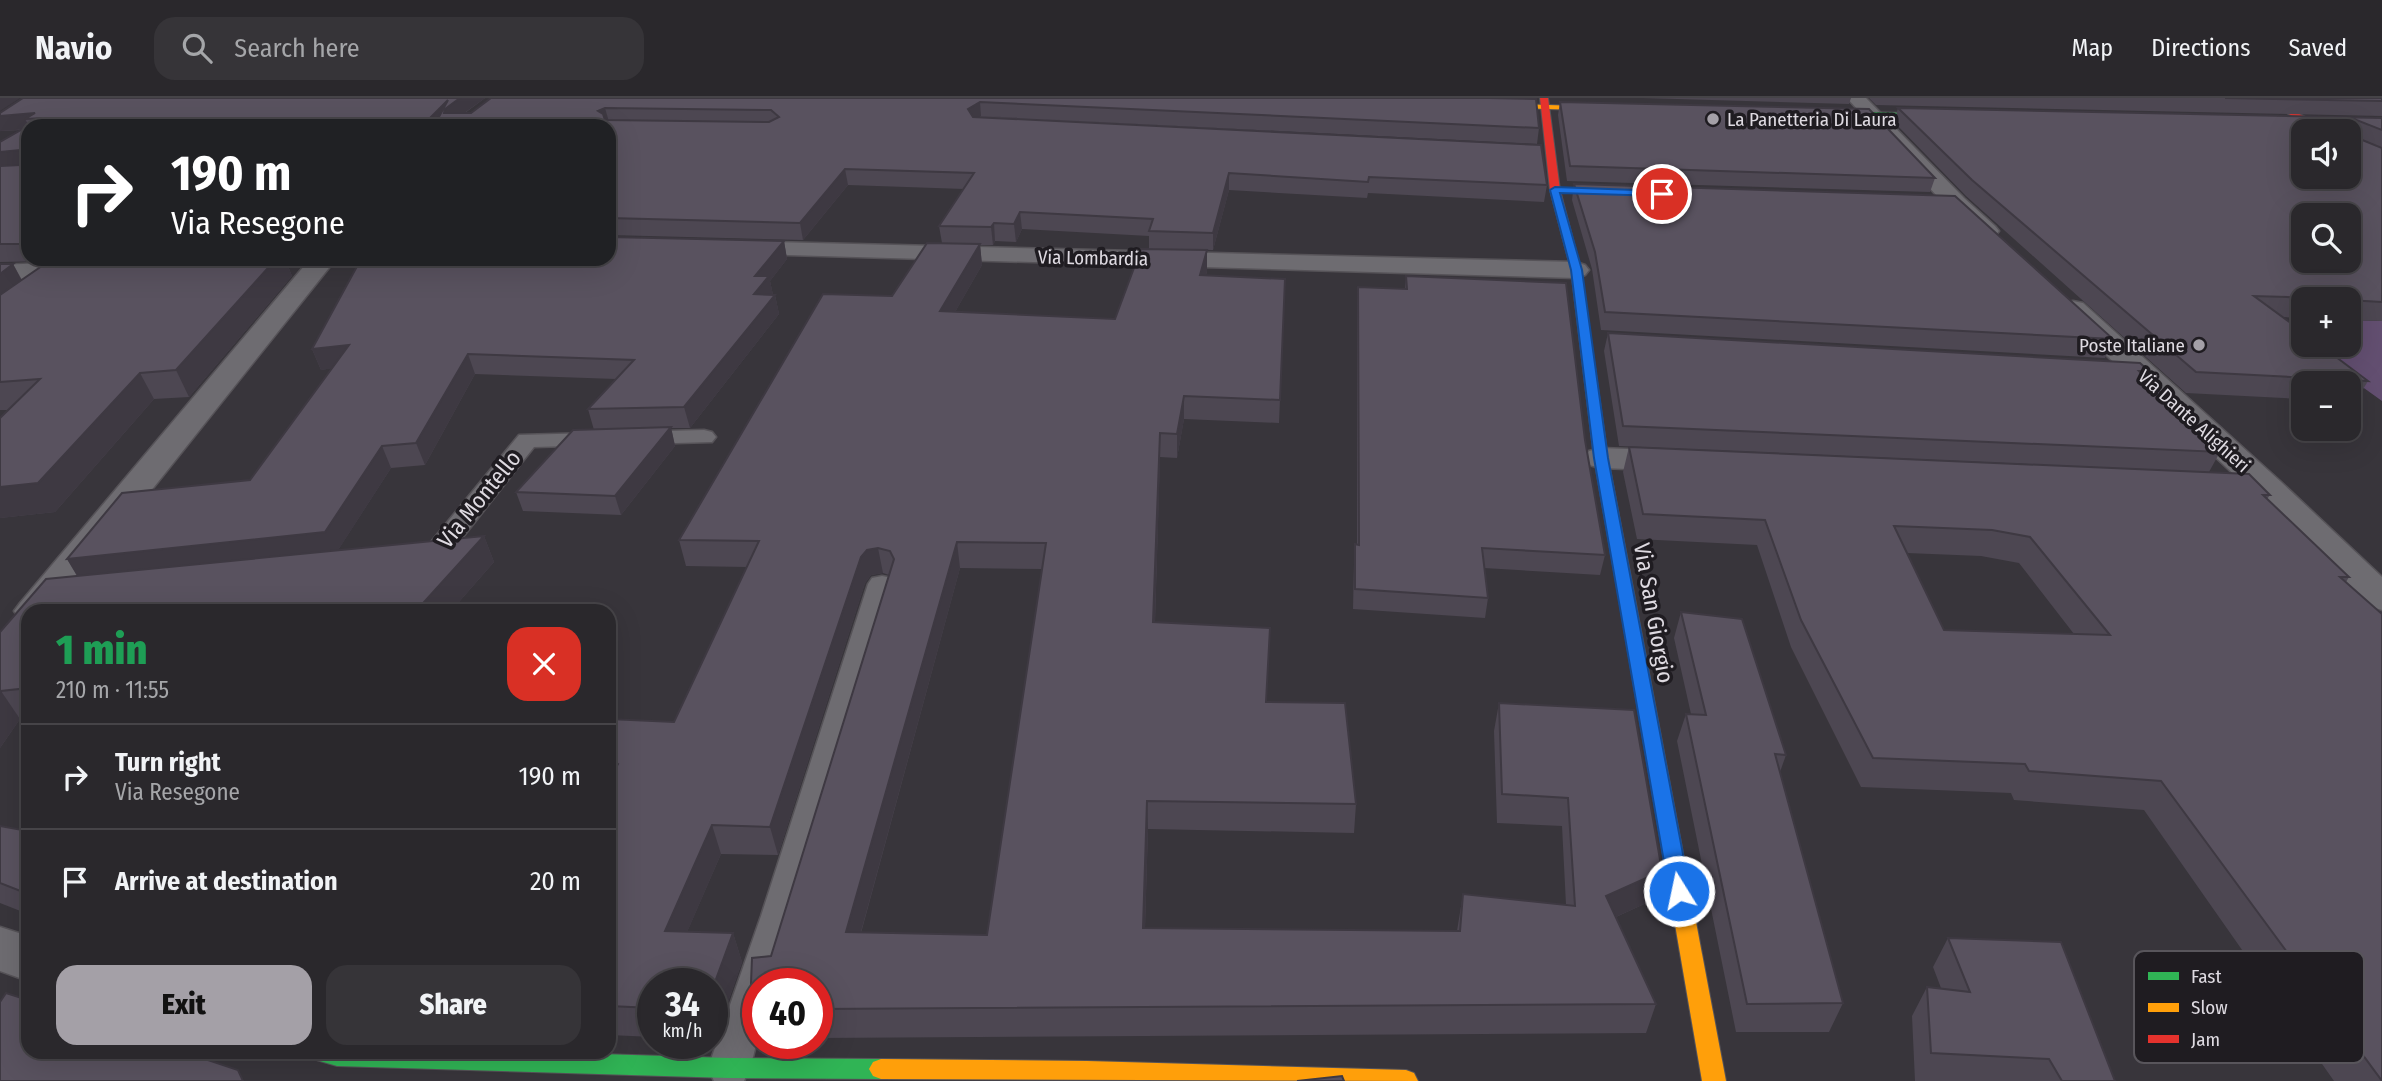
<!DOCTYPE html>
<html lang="en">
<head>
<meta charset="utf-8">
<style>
	body { margin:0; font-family:"Fira Sans Condensed",sans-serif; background:#363438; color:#f1f3f6; height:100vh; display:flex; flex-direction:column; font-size:26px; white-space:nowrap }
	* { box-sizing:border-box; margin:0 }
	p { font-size:23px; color:#a5a6a9 }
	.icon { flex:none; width:38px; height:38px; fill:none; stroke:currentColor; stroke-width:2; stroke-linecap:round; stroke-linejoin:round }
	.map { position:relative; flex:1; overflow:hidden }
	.drawer { position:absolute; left:21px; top:506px; width:595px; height:455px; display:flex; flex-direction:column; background:#2a282c; border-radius:21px; box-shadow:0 7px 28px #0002,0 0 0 2px #464448 }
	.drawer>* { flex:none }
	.guide { position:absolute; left:21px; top:21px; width:595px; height:147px; border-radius:21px; box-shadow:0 7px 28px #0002,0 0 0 2px #464448; background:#202124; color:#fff; overflow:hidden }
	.buttons { position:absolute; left:2291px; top:21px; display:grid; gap:14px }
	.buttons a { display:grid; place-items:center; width:70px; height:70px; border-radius:14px; background:#2a282c; box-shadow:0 7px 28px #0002,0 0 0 2px #464448; font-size:35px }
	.speed { position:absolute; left:637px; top:870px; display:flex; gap:14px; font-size:35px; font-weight:700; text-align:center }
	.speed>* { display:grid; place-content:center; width:91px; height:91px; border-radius:50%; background:#2a282c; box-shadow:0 7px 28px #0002,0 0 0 2px #464448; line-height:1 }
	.speed small { font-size:18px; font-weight:400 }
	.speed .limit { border:10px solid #d22; background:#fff; color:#111 }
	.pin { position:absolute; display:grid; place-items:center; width:60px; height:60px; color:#fff; margin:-30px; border:4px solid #fff; border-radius:50%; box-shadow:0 2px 7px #0007 }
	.me { position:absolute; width:77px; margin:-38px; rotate:350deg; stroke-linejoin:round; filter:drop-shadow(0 0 5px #0008) }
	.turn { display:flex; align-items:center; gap:24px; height:147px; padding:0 35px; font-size:32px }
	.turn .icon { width:91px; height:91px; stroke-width:2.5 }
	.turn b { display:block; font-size:49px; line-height:60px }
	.round { display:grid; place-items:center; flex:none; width:74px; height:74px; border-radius:21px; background:#363438 }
	.headline { display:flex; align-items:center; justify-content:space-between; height:119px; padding:0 35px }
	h1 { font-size:42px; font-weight:800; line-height:52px; color:#1e9e55 }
	.button { display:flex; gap:14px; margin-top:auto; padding:14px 35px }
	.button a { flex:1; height:80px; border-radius:21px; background:#a4a0a7; color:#111; font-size:28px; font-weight:800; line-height:80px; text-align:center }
	.button a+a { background:#363438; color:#f1f3f6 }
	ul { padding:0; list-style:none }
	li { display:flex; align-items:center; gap:21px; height:105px; padding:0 35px; border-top:2px solid #464448 }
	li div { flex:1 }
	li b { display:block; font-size:26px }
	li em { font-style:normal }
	header { display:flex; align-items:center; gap:42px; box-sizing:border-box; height:98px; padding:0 35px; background:#2a282c; border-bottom:2px solid #464448 }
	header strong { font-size:33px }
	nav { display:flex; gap:38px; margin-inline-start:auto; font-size:24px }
	.search { width:490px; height:63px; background:#363438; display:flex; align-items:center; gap:18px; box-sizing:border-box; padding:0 24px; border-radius:21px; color:#a5a6a9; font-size:26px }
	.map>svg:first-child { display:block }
</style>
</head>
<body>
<header>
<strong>Navio</strong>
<div class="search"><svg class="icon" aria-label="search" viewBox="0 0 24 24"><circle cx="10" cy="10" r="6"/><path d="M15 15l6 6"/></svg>Search here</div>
<nav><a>Map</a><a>Directions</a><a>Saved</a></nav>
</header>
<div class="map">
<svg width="2382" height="983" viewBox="0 0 2382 983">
	<rect width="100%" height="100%" fill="#38353b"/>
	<polygon fill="#634f71" points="2349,222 2382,223 2382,303 2304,247 2348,247"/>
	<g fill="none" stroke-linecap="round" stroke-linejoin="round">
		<defs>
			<g id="lane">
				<polygon points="704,332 712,334 716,339 712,344 534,349 444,463 416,467 406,465 402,459 406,453 426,450 519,337"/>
				<path d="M882 478 892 480 896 486 777 886H758C758 924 761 947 744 983H714L708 970 761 818 868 486 872 480Z"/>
			</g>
			<g id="street">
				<polygon points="1847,0 1866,0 1964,100 1995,128 1999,133 1995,138 1987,140 1979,138 1948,110"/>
				<polygon points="732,143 1576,164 1585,167 1589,172 1585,177 1576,180 723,155 720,150 723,145"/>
				<polygon points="310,161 336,161 55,513 28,513 28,523 20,521 14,513 20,505"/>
				<polygon points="88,163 97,166 101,171 97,176 0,183 0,167"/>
				<polygon points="2073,203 2083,205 2280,383 2382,479 2382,512 2368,508 2256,397 2063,217 2059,211 2063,205"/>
				<polygon points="1601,350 1680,353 1692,356 1697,363 1692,370 1680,373 1601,370 1589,367 1584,360 1589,353"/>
				<polygon points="0,829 28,838 28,883 0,873"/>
			</g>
			<g id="fast">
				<polygon points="1821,13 1950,16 1954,18 1950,20 1818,17"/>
				<polygon points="309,954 536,954 729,960 881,961 889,964 893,971 889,978 881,981 729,980 337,968 313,961"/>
			</g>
			<g id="slow">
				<polygon points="1485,5 1610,9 1614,11 1610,13 1482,9"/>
				<polygon points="1625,485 1633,490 1726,983 1702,983 1617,490"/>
				<polygon points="881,961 1087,963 1406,972 1414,975 1418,983 881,981 873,978 869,971 873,964"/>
			</g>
			<g id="jam">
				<polygon points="1540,0 1548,0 1560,92 1581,172 1608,360 1633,490 1625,495 1617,490 1594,360 1571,172 1550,92"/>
				<polygon points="2258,0 2268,0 2319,26 2312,28"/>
			</g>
		</defs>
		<use href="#lane" stroke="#565358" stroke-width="3"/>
		<use href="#street" stroke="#565358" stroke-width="3"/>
		<use href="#fast" stroke="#565358" stroke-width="2"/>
		<use href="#slow" stroke="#565358" stroke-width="2"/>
		<use href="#jam" stroke="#565358" stroke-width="2"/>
		<use href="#lane" fill="#6e6c71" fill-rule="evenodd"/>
		<use href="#street" fill="#6e6c71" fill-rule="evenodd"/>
		<use href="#fast" fill="#30b455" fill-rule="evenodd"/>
		<use href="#slow" fill="#ff9f0a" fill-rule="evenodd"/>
		<use href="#jam" fill="#e5322d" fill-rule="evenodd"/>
	</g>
	<g fill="#4d4752" fill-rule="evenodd">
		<path d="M23 0H485L465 15H471L491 0H1489L1536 1 1539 30 1537 46 981 18 1541 47 1547 87 1544 104 1368 95 1367 100 1229 92 1213 152 1149 151V138L1022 131 1016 144 995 143 993 147H980L982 167 955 214 1115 221 1141 151 1207 152V173L1206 177 1285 181 1279 325 1184 321 1177 360 1160 359 1155 524 1270 530 1266 604 1345 605 1356 706 1354 735 1148 731 1145 830 1457 833 1463 796 1566 807 1562 728 1497 725 1494 633 1499 605 1634 612 1662 773 1653 802 1616 819 1656 906 1646 935 817 940V886H758V935L750 911 752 860 771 858 889 477 883 475 871 477 865 485 778 757 721 756 687 834 733 835 742 864 715 941H712V886H653V939L609 937V621L674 624 747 469 686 468 679 442 823 196 892 198 927 145H942L939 128 964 91 848 87 803 142 609 137V28H28V161H285L292 178 189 299 154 301 55 414 0 420V320L8 312H0V166H13L22 182 49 163 0 164V44L22 32 0 33V15ZM960 470 1043 471 987 837 861 835Z"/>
		<polygon points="1642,0 1851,0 1849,6"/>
		<polygon points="1869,0 2382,0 2382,18 1876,7"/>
		<polygon points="1560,4 1935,80 1930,94 1567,83 1558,17"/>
		<polygon points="1898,10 2382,20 2382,223 2348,222 2348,201 2303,201 2303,220 2282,219 2368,283 2356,303 2348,303 2348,285 2303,285 2303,301 2186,295 1966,98 1894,24"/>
		<polygon points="1574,86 2113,241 2105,260 1601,232 1592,171 1572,102"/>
		<polygon points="609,139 784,143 787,161 770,183 773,197 775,197 779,216 690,330 671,330 675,348 621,417 523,413 516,394 573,332 594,332 588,311 616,281 475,276 425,367 391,370 338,452 484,438 494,464 451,513 28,513 28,620 20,621 0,650 0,534 46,481 77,478 67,461 122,395 250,382 332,270 321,272 312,251 361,161 609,161"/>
		<polygon points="1406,178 1585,342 1605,457 1600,477 1484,470 1488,500 1485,520 1353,511 1354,466 1355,446 1357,446 1357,205 1358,189 1405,191"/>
		<polygon points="1608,235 2149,273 2146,280 2220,354 2209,374 1619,348 1604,253"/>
		<path d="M1629 349 2270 397 2267 401 2349 479 2346 484 2382 983H2334L2144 712 2014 702 2011 695 1861 689 1791 549 1757 447 1637 441 1623 374ZM1907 455 1981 458 2019 465 2074 536 1944 532Z"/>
		<polygon points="1681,514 1786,657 1780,674 1843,905 1829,934 1736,934 1677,643 1686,616 1691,616 1674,540"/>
		<polygon points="0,728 28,733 28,816 0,805"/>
		<polygon points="1948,840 2115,983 1915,983 1912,918 1927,889 1941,890 1933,869"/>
	</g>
	<g fill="#3e3942">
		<polygon points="0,0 20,0 0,13"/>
		<polygon points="460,0 485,0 449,26 442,28 422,28 448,2"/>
		<polygon points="980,4 981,18 970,25 968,11"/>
		<polygon points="605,10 609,24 601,28 598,13"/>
		<polygon points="35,15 25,21 29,28 28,31 0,33 0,18"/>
		<polygon points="20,52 28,68 0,70 0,54"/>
		<polygon points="845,71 848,87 803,142 800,125"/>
		<polygon points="1229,75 1229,92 1213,152 1213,135"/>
		<polygon points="1020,114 1022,131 1016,144 1014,126"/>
		<polygon points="994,125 995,143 993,147 991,129"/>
		<polygon points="784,143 787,161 770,183 773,197 754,196 755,178"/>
		<polygon points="980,146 982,167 943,235 940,213"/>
		<polygon points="1207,152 1207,173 1200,198 1200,177"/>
		<polygon points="276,161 285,161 292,178 189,299 176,272"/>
		<polygon points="13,166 23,185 0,202 0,176"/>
		<polygon points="775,197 779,216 690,330 684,309"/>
		<polygon points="349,247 357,267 321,272 312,251"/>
		<polygon points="468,256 475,276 425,367 416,345"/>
		<polygon points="140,275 154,301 55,414 0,420 0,389"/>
		<polygon points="1184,298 1184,321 1177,360 1177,336"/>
		<polygon points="671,329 675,348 621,417 615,398"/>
		<polygon points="1160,335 1160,359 1154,551 1153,524"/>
		<polygon points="382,348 391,370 335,457 81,484 67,461"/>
		<polygon points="484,438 494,464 451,513 416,513"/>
		<polygon points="957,444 960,470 853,863 846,834"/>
		<polygon points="878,450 883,475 871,477 865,485 778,757 770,729 861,459 867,452"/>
		<polygon points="1,593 20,621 0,650 0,595"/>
		<polygon points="1147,703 1148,731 1144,859 1143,830"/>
		<polygon points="712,727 721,756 675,862 665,833"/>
		<polygon points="1662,773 1653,802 1598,827 1606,798"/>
		<polygon points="733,835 742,864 715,941 712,933 712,892"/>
	</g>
	<g fill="#59525f" stroke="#3e3942" stroke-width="2" fill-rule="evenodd">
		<path d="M23 0H460L445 11 444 15H471L491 0H1489L1536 1 1539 30 980 4 968 11 973 19 1541 47 1547 87 1369 79 1368 84 1229 75 1213 135 1149 133 1153 121 1020 114 1014 126 994 125 991 129 939 128 974 75 845 71 800 125 609 120V28H434L448 2 422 28H29L43 20 25 21 35 15 0 18V15ZM605 10 771 12 779 19 769 24 605 22 603 16 598 13Z"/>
		<polygon points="2225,0 2382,0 2382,3"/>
		<polygon points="1560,4 1869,11 1935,80 1570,68"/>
		<path d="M1898 10 2382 20V32L2354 21 2355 39 2382 50V204L2348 202V201L2254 198 2303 234V247H2320L2368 283 2196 274 1972 82ZM2303 33H2348V79H2303ZM2303 117H2348V163H2303Z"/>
		<polygon points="28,28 28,146 0,146 0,68 20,67 22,65 22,55 20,52 0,54 0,44"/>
		<polygon points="1574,86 1955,98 2113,241 1605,214 1595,154"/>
		<polygon points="609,139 784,143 755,178 769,178 754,196 775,197 684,309 588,311 634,262 468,256 416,345 382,348 325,434 67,461 122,395 250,382 349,247 312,251 361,161 609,161"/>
		<path d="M927 145 980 146 940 213 1115 221 1141 151 1207 152 1200 177 1285 181 1280 302 1184 298 1177 336 1160 335 1153 524 1270 530 1266 604 1345 605 1356 706 1147 703 1143 830 1460 833 1463 796 1575 808 1568 700 1502 696 1499 605 1634 612 1662 773 1606 798 1656 906 817 911V886H758V911H750L752 860 771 858 894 461 890 453 878 450 867 452 861 459 770 729 712 727 665 833 733 835 712 892V886H653V910L609 908V681L618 666 609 660V621L674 624 759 443 679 442 823 196 892 198ZM957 444 1046 445 987 837 846 834Z"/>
		<polygon points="52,161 276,161 176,272 140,275 38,385 0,389 0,320 40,281 0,284 0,197"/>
		<polygon points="0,166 13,166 0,176"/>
		<polygon points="1406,178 1566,185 1585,342 1605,457 1482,450 1488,500 1355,491 1355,446 1359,447 1358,189 1407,191"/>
		<polygon points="1608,235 2140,265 2149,273 2139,273 2220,354 1623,328"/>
		<polygon points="671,329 615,398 516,394 573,332"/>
		<path d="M1629 349 2249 376 2270 397H2263L2349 479H2340L2382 516V983L2161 683 2029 673 2025 666 1873 660 1801 522 1765 422 1643 416ZM1894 428 1992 432 2030 439 2110 537 1944 532Z"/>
		<polygon points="484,438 416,513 28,513 28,590 1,593 0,595 0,534 46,481"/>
		<polygon points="1681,514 1742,521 1786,657 1775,656 1843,905 1747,906 1686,616 1706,617"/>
		<polygon points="0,728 28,733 28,796 0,785"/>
		<polygon points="1948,840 2061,844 2115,983 2062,983 2049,961 1931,955 1927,889 1970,894"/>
		<polygon points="6,895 28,902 28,954 184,954 238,972 243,983 0,983 0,904"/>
		<polygon points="1342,978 1344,983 1297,983"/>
	</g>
	<polygon fill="#1a73e8" stroke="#114b97" stroke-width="2" points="1555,89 1662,93 1666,96 1662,98 1560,95 1582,172 1608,360 1690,793 1687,799 1679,802 1672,799 1669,793 1594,360 1571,172 1550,92"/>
	<g fill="#a4a0a7" stroke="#1f1c21" stroke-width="2.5">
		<circle cx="1713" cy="21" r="7"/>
		<circle cx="2199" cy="247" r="7"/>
	</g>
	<g text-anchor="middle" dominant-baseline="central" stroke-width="7" stroke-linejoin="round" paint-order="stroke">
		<g font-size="19" fill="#dedae1" stroke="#1f1c21" text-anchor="start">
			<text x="1727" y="21">La Panetteria Di Laura</text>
			<text x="2185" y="247" text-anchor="end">Poste Italiane</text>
		</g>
		<g font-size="19" fill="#dedae1" stroke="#1f1c21">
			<text transform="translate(1093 160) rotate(1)">Via Lombardia</text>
			<text transform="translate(2194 323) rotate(42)">Via Dante Alighieri</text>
		</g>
		<g font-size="23" fill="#dedae1" stroke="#1f1c21">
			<text transform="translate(479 401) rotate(-51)">Via Montello</text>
			<text transform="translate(1654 515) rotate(80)">Via San Giorgio</text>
		</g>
	</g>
	<rect x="2134" y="853" width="230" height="112" rx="10" fill="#1f1c21" stroke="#58555b" stroke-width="2"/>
	<rect x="2148" y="874" width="31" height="8" fill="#30b455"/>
	<rect x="2148" y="905" width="31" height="9" fill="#ff9f0a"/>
	<rect x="2148" y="937" width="31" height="8" fill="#e5322d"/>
	<g font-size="19" fill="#dedae1">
		<text x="2191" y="885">Fast</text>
		<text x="2191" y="916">Slow</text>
		<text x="2191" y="948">Jam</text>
	</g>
</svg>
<div class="buttons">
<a><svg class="icon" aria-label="sound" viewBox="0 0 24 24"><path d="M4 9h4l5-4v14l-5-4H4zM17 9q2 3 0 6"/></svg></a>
<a><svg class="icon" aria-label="search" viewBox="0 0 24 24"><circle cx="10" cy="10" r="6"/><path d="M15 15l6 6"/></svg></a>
<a>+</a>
<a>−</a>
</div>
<div class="speed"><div>34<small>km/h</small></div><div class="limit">40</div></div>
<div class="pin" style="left:1662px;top:96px;background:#d93025"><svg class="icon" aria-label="arrive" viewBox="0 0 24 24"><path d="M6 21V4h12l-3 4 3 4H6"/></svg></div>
<svg class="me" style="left:1679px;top:793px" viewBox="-20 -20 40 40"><circle r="17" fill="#1a73e8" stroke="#fff" stroke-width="3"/><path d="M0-11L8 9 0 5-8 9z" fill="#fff"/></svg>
<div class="guide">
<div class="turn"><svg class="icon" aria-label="right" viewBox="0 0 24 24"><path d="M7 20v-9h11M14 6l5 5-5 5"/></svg><div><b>190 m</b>Via Resegone</div></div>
</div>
<section class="drawer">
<div class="headline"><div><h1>1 min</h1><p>210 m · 11:55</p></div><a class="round" style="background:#d93025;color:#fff"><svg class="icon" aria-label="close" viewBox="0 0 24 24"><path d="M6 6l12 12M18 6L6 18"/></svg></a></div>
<ul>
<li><svg class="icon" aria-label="right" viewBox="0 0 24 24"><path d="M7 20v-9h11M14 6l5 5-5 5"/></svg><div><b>Turn right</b><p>Via Resegone</p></div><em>190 m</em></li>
<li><svg class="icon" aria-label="arrive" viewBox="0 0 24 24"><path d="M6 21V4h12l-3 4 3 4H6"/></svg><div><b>Arrive at destination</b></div><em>20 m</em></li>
</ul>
<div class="button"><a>Exit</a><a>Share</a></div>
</section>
</div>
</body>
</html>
